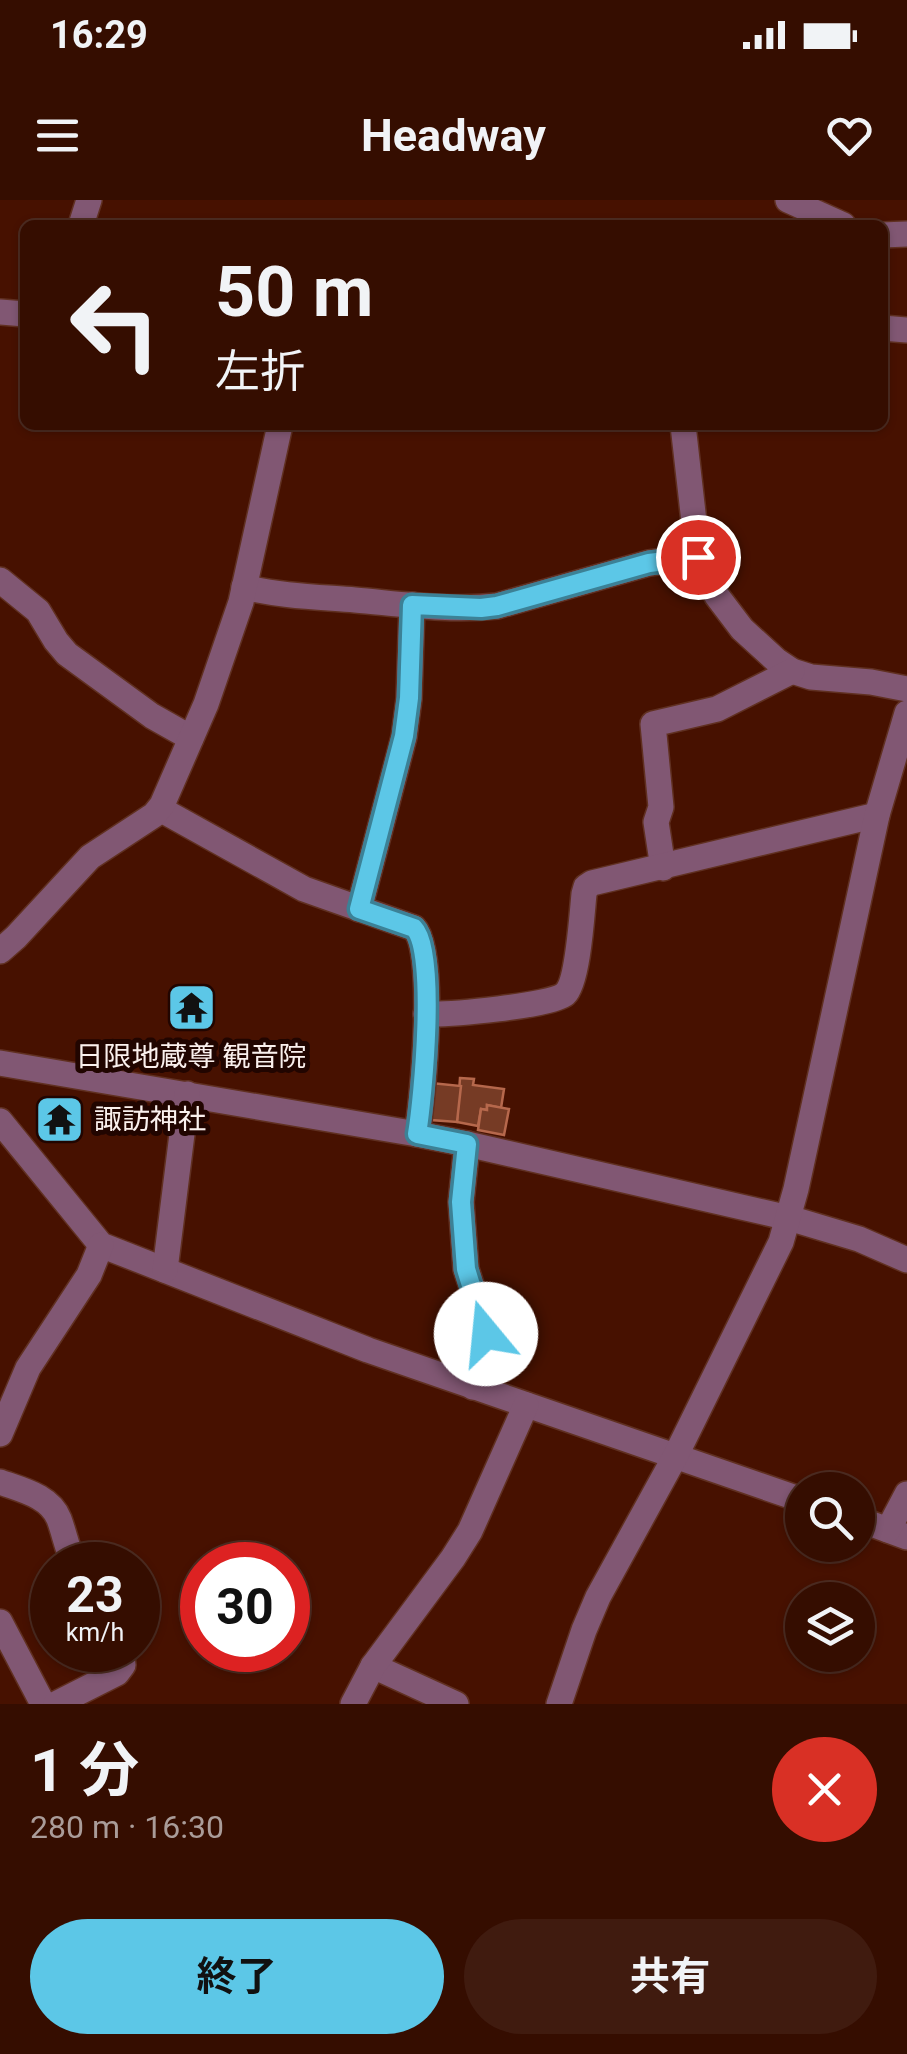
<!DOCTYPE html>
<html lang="ja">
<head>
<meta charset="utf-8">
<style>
	body { margin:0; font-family:Roboto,"Noto Sans JP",sans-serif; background:#401b0f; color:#f1f3f6; height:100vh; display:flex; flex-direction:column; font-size:38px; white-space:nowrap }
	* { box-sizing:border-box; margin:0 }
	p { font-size:32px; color:#aa9c99 }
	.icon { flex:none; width:55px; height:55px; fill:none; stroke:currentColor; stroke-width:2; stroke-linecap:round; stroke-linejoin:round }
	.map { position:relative; height:1504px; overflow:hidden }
	.details { display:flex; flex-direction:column; background:#350d00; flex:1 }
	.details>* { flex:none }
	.banner { position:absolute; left:20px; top:20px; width:868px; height:210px; border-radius:15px; box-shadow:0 2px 8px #0004,0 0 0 2px #4f2d22; background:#350d00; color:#f1f3f6; overflow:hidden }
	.fabs { position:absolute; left:785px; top:1272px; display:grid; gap:20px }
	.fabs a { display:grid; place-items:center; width:90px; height:90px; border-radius:50%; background:#350d00; box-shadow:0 2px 8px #0004,0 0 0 2px #4f2d22; font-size:50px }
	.speed { position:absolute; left:30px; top:1342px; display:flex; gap:20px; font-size:50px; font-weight:700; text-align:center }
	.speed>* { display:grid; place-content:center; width:130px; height:130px; border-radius:50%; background:#350d00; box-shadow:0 2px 8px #0004,0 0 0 2px #4f2d22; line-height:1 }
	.speed small { font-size:25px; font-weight:400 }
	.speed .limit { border:15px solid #d22; background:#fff; color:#111 }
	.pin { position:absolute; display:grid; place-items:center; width:85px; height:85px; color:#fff; margin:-42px; border:5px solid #fff; border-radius:50%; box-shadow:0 2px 10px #0007 }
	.me { position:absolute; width:110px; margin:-55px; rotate:343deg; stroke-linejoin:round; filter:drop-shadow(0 0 8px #0008) }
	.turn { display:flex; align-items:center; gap:35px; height:210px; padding:0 30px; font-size:45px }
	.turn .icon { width:130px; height:130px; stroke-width:2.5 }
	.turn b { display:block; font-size:70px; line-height:85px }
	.round { display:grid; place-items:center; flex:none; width:105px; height:105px; border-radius:52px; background:#401b0f }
	.summary { display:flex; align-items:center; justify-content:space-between; height:170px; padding:0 30px }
	h1 { font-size:60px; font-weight:700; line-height:75px }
	.primary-button { display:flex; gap:20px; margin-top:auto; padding:20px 30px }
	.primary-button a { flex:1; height:115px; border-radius:60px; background:#5cc7e7; color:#111; font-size:40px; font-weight:700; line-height:115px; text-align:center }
	.primary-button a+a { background:#401b0f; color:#f1f3f6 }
	.status { display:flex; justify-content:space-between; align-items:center; height:70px; padding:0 50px; background:#350d00; direction:ltr }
	.status svg { height:28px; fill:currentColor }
	header { display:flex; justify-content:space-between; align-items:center; height:130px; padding:0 30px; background:#350d00; font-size:45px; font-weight:700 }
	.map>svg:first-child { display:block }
</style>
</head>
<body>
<div class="status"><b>16:29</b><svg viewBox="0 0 49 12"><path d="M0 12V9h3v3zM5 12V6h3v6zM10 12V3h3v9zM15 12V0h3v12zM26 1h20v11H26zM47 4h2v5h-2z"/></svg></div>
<header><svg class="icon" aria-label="menu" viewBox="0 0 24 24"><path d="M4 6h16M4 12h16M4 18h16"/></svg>Headway<svg class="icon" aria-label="heart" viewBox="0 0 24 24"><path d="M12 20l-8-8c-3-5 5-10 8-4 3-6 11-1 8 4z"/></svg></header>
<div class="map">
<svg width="907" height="1504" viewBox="0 0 907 1504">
	<rect width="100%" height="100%" fill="#471100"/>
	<g fill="#763b25" stroke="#b6684c" stroke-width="2.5">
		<polygon points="460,878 474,879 473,885 504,889 501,908 487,905 487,910 481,909 478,926 457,922"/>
		<polygon points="431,883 461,886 457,922 431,920"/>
		<polygon points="487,905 509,909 504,935 478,930 481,909 487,910"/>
	</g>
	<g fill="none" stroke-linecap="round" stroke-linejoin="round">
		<defs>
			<g id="minor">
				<polyline points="788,0 843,25"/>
				<polyline points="81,25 89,0"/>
				<polyline points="882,35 907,34"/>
				<polyline points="0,112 25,114"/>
				<polyline points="882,128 907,130"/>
				<polyline points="683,225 698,357 717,396 742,429 777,461 792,471 811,477 871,482 907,489"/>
				<polyline points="0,380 38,411 56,441 67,454 152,516 191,538"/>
				<path d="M244 387C280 396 318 397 355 400 402 404 450 411 497 406L649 363 698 357"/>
				<path d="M160 609 304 689 414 728C437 751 423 898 417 934"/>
				<polyline points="663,668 656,622 661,607 653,524 717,509 792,471"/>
				<polyline points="359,709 404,537 409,499 412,405"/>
				<polyline points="0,751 16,737 90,657 154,615 162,605 206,504 241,402 280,225"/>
				<path d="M426 814C447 815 552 806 565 794 578 782 582 713 584 694L586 687 592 683 877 615"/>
				<polyline points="0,863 417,934 467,944 789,1018 859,1039 907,1060"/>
				<polyline points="0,921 101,1045 368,1150 802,1300"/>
				<polyline points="467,944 461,1002 466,1069 486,1130 473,1187"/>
				<polyline points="165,1070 187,894"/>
				<polyline points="0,1234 28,1168 89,1075 101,1045"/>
				<path d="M0 1282C22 1290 50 1296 59 1319 65 1335 67 1350 75 1365"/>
				<polyline points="858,1319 907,1337"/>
				<polyline points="888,1330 907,1294"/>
				<polyline points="0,1422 43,1504"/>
				<polyline points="373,1466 456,1504"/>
				<polyline points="56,1504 117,1473 123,1465 121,1450"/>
				<polyline points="353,1504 373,1466 453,1358 470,1331 526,1205"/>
				<polyline points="559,1504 584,1430 598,1397 676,1255 781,1042 796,989 877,615 907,513"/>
			</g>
		</defs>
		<use href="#minor" stroke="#603021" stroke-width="28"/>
		<use href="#minor" stroke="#815773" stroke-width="25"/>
	</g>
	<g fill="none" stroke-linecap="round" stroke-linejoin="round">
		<defs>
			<path id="route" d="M486 1134 466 1069 461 1002 467 944 417 934C423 898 437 751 414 728L359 709 404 536 409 498 412 405 481 408 497 406 649 363 698 357"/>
		</defs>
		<use href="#route" stroke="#3c8196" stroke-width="25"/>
		<use href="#route" stroke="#5cc7e7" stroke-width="18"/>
	</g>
	<defs>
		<symbol id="temple-square" viewBox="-11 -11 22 22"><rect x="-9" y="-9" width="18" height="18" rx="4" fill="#5cc7e7" stroke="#210500"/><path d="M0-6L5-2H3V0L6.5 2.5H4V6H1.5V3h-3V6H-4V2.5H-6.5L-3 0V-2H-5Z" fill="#111"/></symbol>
	</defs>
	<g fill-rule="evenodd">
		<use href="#temple-square" x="164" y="780" width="55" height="55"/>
		<use href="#temple-square" x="32" y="892" width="55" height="55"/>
	</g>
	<g text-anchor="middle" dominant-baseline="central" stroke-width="10" stroke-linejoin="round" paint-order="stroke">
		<g font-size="28" fill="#faf0ed" stroke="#210500">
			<text x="191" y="856">日限地蔵尊 観音院</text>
			<text x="94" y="919" text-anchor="start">諏訪神社</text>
		</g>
	</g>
</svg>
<div class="fabs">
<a><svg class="icon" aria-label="search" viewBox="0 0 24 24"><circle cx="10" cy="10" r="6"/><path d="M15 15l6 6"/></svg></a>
<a><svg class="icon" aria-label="layers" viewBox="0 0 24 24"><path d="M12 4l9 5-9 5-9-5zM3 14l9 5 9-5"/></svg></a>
</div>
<div class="speed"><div>23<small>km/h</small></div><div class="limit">30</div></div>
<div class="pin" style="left:698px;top:357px;background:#d93025"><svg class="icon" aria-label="arrive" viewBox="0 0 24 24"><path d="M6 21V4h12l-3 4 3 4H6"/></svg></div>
<svg class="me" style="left:486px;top:1134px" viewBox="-20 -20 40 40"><circle r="19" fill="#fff"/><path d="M0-13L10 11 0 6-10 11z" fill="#5cc7e7"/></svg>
<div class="banner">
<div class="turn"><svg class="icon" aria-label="left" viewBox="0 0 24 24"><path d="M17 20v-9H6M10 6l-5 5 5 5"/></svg><div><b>50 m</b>左折</div></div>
</div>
</div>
<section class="details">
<div class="summary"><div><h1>1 分</h1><p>280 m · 16:30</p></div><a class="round" style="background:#d93025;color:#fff"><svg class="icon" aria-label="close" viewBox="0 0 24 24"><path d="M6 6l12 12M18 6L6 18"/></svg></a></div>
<div class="primary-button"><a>終了</a><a>共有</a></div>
</section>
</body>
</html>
